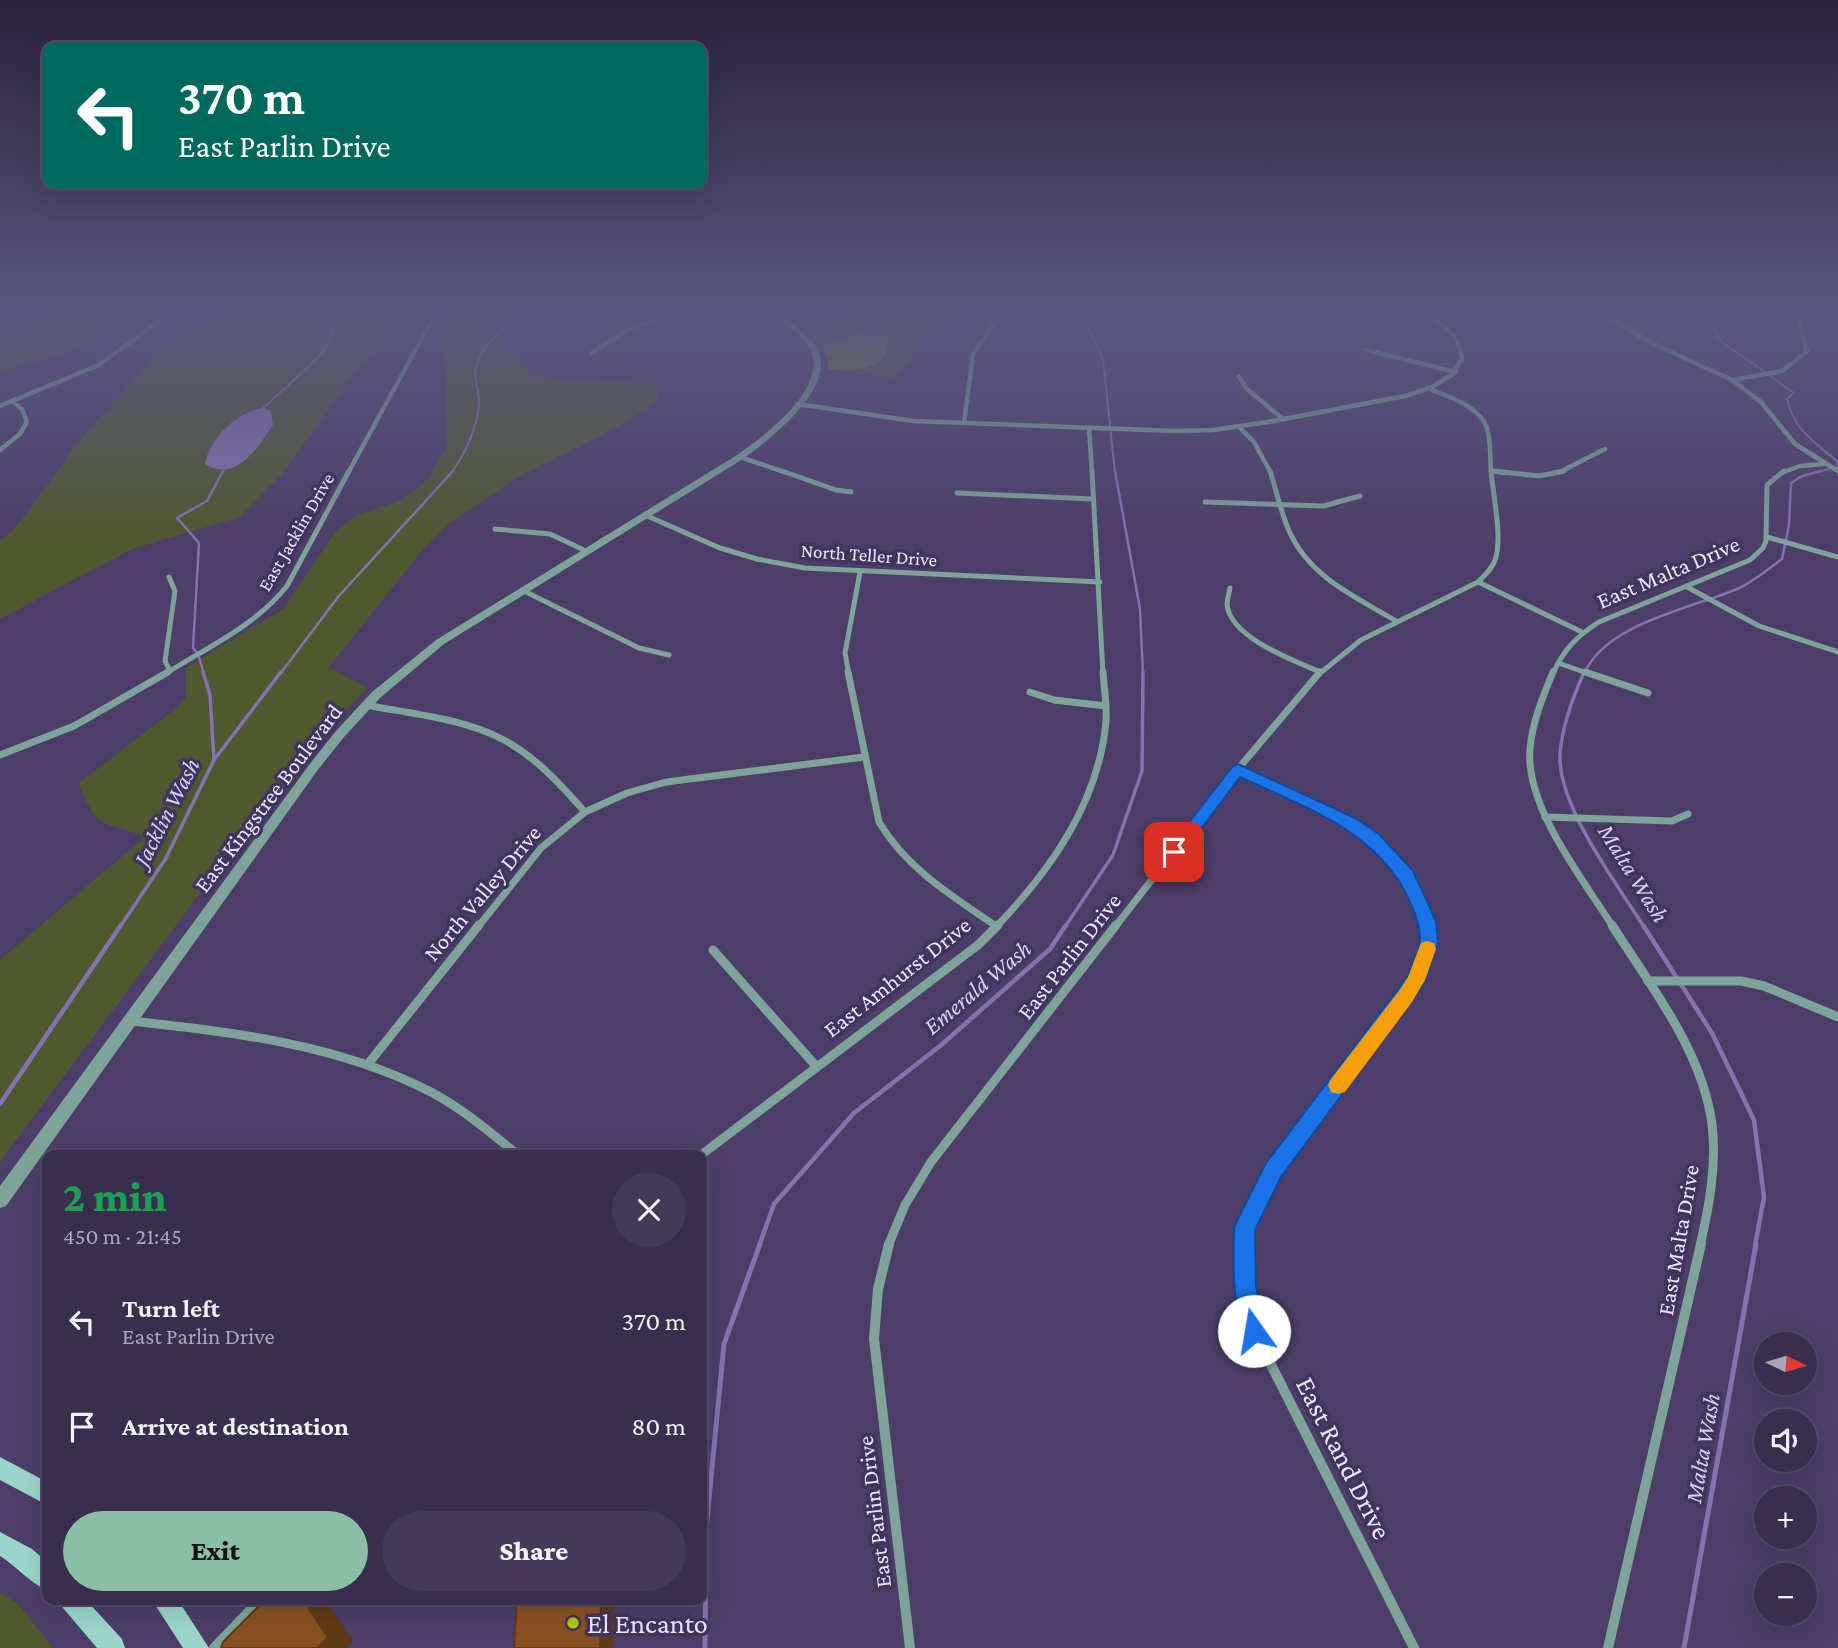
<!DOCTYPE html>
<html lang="en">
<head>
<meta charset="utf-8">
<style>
	body { margin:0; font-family:"Crimson Pro",serif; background:#443a58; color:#f1f3f6; height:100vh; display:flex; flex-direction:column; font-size:26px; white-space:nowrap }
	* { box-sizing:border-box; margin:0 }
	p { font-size:23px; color:#aba8b6 }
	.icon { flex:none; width:38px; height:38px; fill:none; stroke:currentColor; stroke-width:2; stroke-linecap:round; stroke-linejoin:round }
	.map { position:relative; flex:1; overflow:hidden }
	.details { position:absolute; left:42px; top:1150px; width:665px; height:455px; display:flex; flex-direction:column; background:#392e4e; border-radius:14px; box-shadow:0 7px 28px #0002,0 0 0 2px #534a66 }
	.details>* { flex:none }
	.banner { position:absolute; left:42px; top:42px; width:665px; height:147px; border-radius:14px; box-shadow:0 7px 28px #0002,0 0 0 2px #534a66; background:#00695c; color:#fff; overflow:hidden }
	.needle { width:46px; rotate:95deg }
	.controls { position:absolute; left:1754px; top:1332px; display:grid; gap:14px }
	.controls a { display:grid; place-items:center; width:63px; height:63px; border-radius:50%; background:#392e4e; box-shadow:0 7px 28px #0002,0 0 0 2px #534a66; font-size:35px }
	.pin { position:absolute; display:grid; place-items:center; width:60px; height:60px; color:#fff; margin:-30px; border-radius:14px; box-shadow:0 4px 10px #0006 }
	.me { position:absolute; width:77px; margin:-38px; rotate:347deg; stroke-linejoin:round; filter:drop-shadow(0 0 5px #0008) }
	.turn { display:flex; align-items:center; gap:24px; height:147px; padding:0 21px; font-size:32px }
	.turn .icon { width:91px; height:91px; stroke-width:2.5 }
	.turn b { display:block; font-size:49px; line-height:60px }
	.round { display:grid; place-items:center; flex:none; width:74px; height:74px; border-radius:37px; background:#443a58 }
	.overview { display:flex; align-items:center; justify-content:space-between; height:119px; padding:0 21px }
	h1 { font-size:42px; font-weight:800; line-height:52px; color:#1e9e55 }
	.action { display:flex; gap:14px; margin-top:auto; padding:14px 21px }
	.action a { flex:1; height:80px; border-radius:42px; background:#8abfa5; color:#111; font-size:28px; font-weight:800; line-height:80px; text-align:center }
	.action a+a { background:#443a58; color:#f1f3f6 }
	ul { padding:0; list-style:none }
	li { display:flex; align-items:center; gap:21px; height:105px; padding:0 21px }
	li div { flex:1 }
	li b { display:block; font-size:26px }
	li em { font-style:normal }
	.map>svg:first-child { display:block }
</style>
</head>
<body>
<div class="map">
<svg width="1838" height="1648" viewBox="0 0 1838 1648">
	<rect width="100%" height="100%" fill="#4c3e68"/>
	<g fill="#50582f">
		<polygon points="62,313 144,313 64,353 0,372 0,338"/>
		<polygon points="237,313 412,314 409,323 360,365 282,474 240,517 132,549 0,619 0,540 12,532 66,461 69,453 144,368 177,340"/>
		<path d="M848 313H942L897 378 843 371 867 368 887 348V334L891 321 881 318C863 331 844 340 822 345L805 332 851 324Z"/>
		<path d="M477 315 491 323 503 348 531 374 567 381 654 383 659 399 625 423 512 481 447 525 424 548 329 667 367 688 296 764 0 1162V960L145 837C102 819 98 833 79 783L173 711 186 698V668L283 609 337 530 357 515 402 500 427 480 447 447 446 375 442 344 448 320Z"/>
		<polygon points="0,1593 18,1604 53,1648 0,1648"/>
	</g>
	<path fill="#707c36" d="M881 318 891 321C888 330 890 339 887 348 882 372 846 372 828 369V357L822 345C844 340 863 331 881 318Z"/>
	<path fill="#8672b1" d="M263 408 271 411 273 425C258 447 236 484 205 464 210 438 237 412 263 408Z"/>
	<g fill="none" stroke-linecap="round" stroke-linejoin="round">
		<g stroke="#8672b1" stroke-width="2">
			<polyline points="1076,313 1090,331 1103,359 1115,473"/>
			<path d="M1704 313 1722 342 1794 393 1787 399C1794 430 1814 442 1837 461L1838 467 1814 473"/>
			<polyline points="861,350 894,313"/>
			<polyline points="260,411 321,355 343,313"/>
			<polyline points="222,473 225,468"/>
			<path d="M451 473C465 455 479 424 479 401 479 389 472 375 477 363 483 343 506 327 520 313"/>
		</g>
		<g stroke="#8672b1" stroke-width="2.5">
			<polyline points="1115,471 1140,609 1143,674"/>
			<polyline points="204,674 198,654 193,648 199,543 177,518 207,501 223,471"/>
			<polyline points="280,674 338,597 453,471"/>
			<path d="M1584 674C1606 623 1690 609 1737 589 1753 582 1768 569 1782 559L1789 525 1791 483 1802 476 1821 471"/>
		</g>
		<g stroke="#8672b1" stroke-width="3.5">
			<path d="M1584 672C1573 697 1562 726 1560 754 1557 805 1617 884 1644 927"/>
			<polyline points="214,760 281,672"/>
			<polyline points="120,927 166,858 214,760 210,695 203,672"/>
			<polyline points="1065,927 1113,855 1142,771 1143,672"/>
		</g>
		<g stroke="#8672b1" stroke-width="4.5">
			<polyline points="1643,925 1712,1033 1754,1120 1764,1197 1755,1246"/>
			<polyline points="0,1104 121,925"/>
			<polyline points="759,1246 774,1204 854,1113 940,1046 1050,949 1066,925"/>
		</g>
		<g stroke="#8672b1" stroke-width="5">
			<polyline points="705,1648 706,1530 724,1344 760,1244"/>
			<polyline points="1684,1648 1756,1244"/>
		</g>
		<g stroke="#7ea39a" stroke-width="4.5">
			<polyline points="1600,313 1650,342 1732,380 1761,402 1795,444 1838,471"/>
			<polyline points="1366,350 1456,372"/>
			<polyline points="592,353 630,329 668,313"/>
			<polyline points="1239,377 1247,389 1283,419"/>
			<polyline points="1733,380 1782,371 1807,351 1797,313"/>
			<path d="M1432 390C1450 397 1480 407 1487 428 1491 441 1490 459 1491 473"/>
			<polyline points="797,404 914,421 1175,431 1213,430 1268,422 1405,396 1432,387 1453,374 1462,358 1456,338 1430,313"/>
			<polyline points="0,406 99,365 170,313"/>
			<polyline points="964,423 973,354 1002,313"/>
			<polyline points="1089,428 1092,473"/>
			<polyline points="1240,428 1254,442 1271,473"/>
			<polyline points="0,450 20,434 27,422 22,409 13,402"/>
			<polyline points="740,457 787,473"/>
			<polyline points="1491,471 1505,473"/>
			<polyline points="348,473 428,327 440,313"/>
			<polyline points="1558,473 1605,449"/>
			<polyline points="1781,473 1800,466 1824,464"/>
		</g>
		<g stroke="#7ea39a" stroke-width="5">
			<polyline points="782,471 836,490 851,492"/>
			<polyline points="1092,471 1103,674"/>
			<path d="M1270 471C1277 492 1281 514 1290 533 1311 578 1356 597 1396 621"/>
			<polyline points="1493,471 1539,476 1564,471"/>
			<polyline points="957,493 1093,499"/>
			<polyline points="1205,502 1323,506 1360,496"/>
			<polyline points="645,515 720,548 757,559 805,568 1100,582"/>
			<polyline points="495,529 550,534 586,551"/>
			<polyline points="1767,537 1838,557"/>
			<polyline points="169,577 175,591 165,661 170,671"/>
			<polyline points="1478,582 1582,632"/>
			<polyline points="1687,587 1759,626 1838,652"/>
			<path d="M1230 588C1229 593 1227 600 1227 605 1231 638 1293 660 1320 672"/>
			<polyline points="522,590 639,648 669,655"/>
			<polyline points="1558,663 1590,674"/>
			<path d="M165 674C208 647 255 626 287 586L349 471"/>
			<polyline points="849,674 845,653 860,572"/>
			<path d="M1319 674 1361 640 1478 582C1485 575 1492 569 1495 560 1503 539 1493 495 1491 471"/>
			<path d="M1553 674C1563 650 1577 636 1599 622L1750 560 1763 548 1766 541 1767 485 1784 471"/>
		</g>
		<g stroke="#7ea39a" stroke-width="7">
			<path d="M848 672 879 822C907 869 952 896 996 926"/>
			<path d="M1553 672C1543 696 1532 723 1530 749 1525 807 1583 879 1613 927"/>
			<polyline points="1585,672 1648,693"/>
			<polyline points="1030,692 1054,700 1106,706"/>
			<path d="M366 705C412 714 462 718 504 740 536 757 561 785 585 812"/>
			<polyline points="0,755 74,726 168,672"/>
			<path d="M1238 769C1308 801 1415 837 1426 927"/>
			<polyline points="1545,817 1672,821 1688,814"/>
			<polyline points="478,927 541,848 585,812 627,793 666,782 864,757"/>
			<path d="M996 927C1051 870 1099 802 1106 721 1107 705 1104 688 1103 672"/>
			<polyline points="1115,927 1238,769 1320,672"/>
		</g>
		<g stroke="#7ea39a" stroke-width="9">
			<path d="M1612 925C1651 987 1702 1050 1712 1124 1717 1165 1709 1207 1700 1246"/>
			<polyline points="713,950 816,1066"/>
			<polyline points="1648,981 1741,981 1764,986 1838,1017"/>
			<path d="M130 1021C232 1032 338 1044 431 1092 463 1109 490 1132 518 1155"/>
			<polyline points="368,1064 479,925"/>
			<polyline points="701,1155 978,945 998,925"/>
			<polyline points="888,1246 905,1205 931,1162 1116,925"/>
			<polyline points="1243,1246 1244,1229 1274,1170 1416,980 1424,956 1426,925"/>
		</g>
		<g stroke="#7ea39a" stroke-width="10">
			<polyline points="889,1244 878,1289 874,1339 910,1648"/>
			<polyline points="1243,1244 1244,1286 1254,1331 1414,1648"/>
			<polyline points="214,1648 260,1600"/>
			<polyline points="1608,1648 1701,1244"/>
		</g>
		<path fill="#7ea39a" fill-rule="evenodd" d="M773 313H780C792 325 812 335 819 352 833 391 770 439 743 459L444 644 380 698 344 737 317 771 6 1206 0 1208V1186L309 765 336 731 372 692 436 640 737 455C764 436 827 390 811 351 804 335 784 326 773 313Z"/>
		<g fill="#9ad6c8" fill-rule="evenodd">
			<polygon points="0,1457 47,1482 47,1505 0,1480"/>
			<path d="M0 1532 32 1549 47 1562V1590C30 1583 16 1566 0 1556Z"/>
			<polygon points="59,1600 86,1600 122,1639 125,1648 97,1648 63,1608"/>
			<polygon points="152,1600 178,1600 209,1648 183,1648"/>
		</g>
	</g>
	<g fill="#603918">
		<polygon points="303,1600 325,1600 353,1641 346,1648 318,1648"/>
		<polygon points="601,1600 614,1600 613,1648 600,1648"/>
	</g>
	<g fill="#895122" stroke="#603918" stroke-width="2">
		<polygon points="265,1600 303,1600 328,1637 318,1648 221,1648 223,1642"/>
		<polygon points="517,1600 601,1600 600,1648 514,1648"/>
	</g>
	<linearGradient id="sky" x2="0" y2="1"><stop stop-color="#2a2239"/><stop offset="0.58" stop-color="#5b5880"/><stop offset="1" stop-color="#5b5880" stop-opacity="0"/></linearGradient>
	<rect width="1838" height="544" fill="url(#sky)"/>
	<path fill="#1a73e8" stroke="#114b97" stroke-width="2" d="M1238 764 1355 818 1379 834 1413 871 1436 921 1438 943 1423 985 1281 1177 1255 1230 1256 1286 1266 1331 1263 1339 1254 1342 1246 1339C1232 1304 1233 1266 1234 1229L1237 1221 1266 1163 1408 976C1412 965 1419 952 1420 941 1420 925 1415 913 1409 900 1378 831 1304 807 1240 777L1180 857H1169L1166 852 1169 848 1233 766Z"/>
	<polygon fill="#f59e0b" points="1427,941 1434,943 1436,949 1425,980 1412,1002 1345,1092 1338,1094 1331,1092 1328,1085 1331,1079 1399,991 1408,977 1421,943"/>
	<circle fill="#aec508" stroke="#41345d" stroke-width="2.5" cx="573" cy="1623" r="7"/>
	<g text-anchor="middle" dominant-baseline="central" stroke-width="7" stroke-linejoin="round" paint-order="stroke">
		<g font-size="19" fill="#ede8fd" stroke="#41345d">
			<text transform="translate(296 532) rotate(-60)">East Jacklin Drive</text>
			<text transform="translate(869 555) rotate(4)">North Teller Drive</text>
		</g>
		<g font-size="23" fill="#ede8fd" stroke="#41345d">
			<text transform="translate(1668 572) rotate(-23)">East Malta Drive</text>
			<text transform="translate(268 798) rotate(-53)">East Kingstree Boulevard</text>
			<text transform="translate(482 893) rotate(-50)">North Valley Drive</text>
			<text transform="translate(1069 956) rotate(-52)">East Parlin Drive</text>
			<text transform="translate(897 977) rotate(-38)">East Amhurst Drive</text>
			<text transform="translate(1678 1240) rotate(-80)">East Malta Drive</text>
			<text transform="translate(874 1512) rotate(-97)">East Parlin Drive</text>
		</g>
		<g font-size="24" font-style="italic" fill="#dad0f4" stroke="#41345d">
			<text transform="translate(166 812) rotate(-63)">Jacklin Wash</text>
			<text transform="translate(1634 873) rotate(58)">Malta Wash</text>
			<text transform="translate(977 987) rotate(-40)">Emerald Wash</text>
			<text transform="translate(1702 1448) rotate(-80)">Malta Wash</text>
		</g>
		<g font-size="28" fill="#ede8fd" stroke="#41345d">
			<text transform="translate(1344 1458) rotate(63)">East Rand Drive</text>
		</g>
		<g font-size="28" fill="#ede8fd" stroke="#41345d" text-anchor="start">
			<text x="587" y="1623">El Encanto</text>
		</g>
	</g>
</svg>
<div class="controls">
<a><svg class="needle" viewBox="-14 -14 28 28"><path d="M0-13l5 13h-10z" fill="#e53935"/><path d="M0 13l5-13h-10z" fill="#aba8b6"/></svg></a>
<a><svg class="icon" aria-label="sound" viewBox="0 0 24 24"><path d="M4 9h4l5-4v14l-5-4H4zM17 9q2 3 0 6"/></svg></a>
<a>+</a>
<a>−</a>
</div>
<div class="pin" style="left:1174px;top:852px;background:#d93025"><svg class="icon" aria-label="arrive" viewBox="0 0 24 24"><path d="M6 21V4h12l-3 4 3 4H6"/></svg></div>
<svg class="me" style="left:1254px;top:1331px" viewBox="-20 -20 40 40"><circle r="19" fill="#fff"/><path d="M0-13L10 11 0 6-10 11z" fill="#1a73e8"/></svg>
<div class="banner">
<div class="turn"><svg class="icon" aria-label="left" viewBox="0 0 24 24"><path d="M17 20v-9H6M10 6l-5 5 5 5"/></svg><div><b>370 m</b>East Parlin Drive</div></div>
</div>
<section class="details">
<div class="overview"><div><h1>2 min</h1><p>450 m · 21:45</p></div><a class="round"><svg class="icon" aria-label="close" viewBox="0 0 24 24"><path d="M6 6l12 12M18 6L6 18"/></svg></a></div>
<ul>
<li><svg class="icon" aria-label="left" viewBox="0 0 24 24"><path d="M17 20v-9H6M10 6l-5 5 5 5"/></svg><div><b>Turn left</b><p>East Parlin Drive</p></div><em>370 m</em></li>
<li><svg class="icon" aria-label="arrive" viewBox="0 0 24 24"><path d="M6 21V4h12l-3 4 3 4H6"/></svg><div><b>Arrive at destination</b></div><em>80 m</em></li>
</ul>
<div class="action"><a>Exit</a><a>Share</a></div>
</section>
</div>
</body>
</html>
